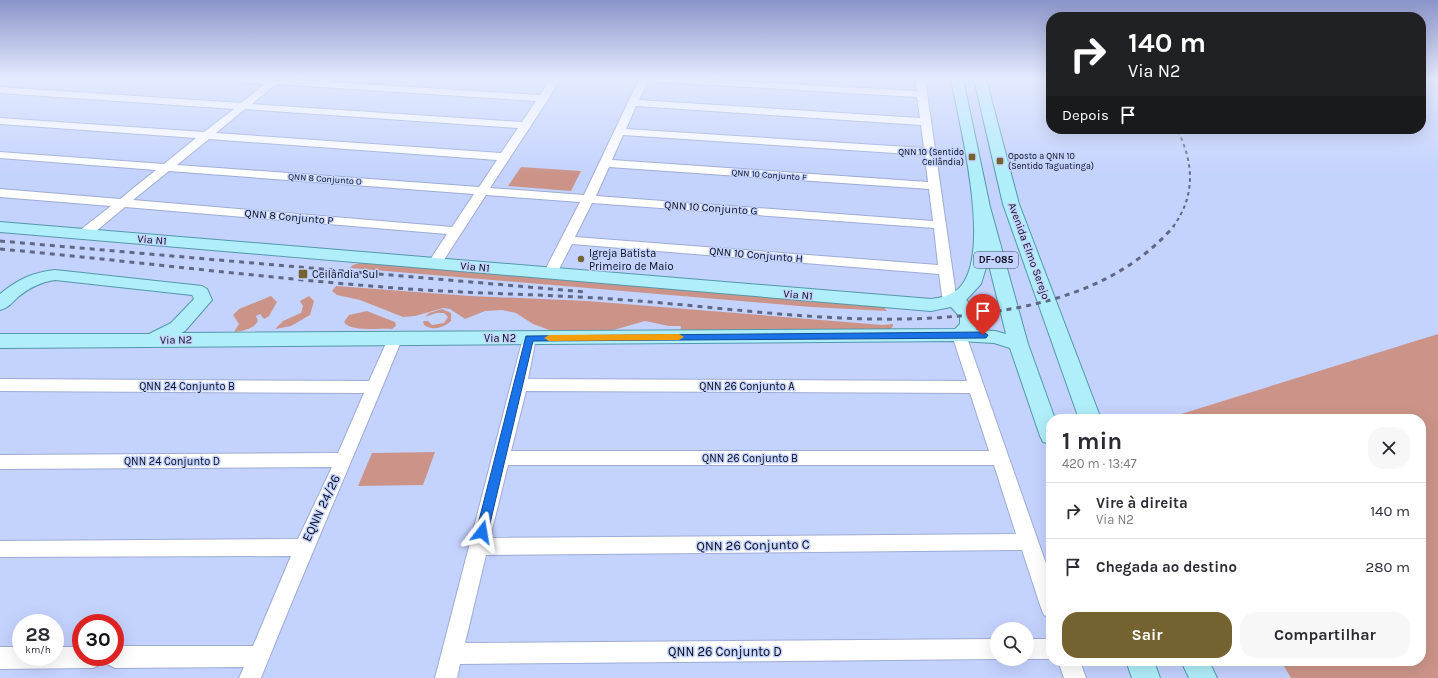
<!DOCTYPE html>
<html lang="pt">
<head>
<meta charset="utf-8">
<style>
	body { margin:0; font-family:Karla,sans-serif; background:#f7f7f7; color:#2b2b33; height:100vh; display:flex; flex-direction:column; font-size:15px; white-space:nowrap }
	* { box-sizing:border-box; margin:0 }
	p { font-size:13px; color:#7c7c81 }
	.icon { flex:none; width:22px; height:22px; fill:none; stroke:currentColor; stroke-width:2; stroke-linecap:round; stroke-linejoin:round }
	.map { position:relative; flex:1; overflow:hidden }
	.panel { position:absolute; left:1046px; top:414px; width:380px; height:252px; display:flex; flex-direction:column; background:#fff; border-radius:16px; box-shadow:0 4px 16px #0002 }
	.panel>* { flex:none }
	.hud { position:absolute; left:1046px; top:12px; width:380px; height:122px; border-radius:16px; box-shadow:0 4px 16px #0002; background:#202124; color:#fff; overflow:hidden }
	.fabs { position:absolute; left:990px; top:622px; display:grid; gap:8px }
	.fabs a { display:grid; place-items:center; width:44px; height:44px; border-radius:50%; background:#fff; box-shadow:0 4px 16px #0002; font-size:20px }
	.speed { position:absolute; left:12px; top:614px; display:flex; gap:8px; font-size:20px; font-weight:700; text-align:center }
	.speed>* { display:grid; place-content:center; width:52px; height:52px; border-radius:50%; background:#fff; box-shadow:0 4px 16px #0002; line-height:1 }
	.speed small { font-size:10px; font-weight:400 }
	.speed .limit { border:6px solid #d22; background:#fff; color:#111 }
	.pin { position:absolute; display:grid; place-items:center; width:34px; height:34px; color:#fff; margin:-41px -17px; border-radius:50% 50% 50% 0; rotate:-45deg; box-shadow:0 0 4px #0007 }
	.pin .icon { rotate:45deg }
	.me { position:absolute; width:44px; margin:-22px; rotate:14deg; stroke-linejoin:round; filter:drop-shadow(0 0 3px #0008) }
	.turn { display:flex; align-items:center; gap:14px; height:84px; padding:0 16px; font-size:18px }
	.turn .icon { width:52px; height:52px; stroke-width:2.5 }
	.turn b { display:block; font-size:28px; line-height:34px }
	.then { display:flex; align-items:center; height:38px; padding:0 16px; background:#0003; gap:8px; font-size:15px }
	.round { display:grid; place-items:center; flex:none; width:42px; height:42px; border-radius:16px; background:#f7f7f7 }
	.headline { display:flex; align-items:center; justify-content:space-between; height:68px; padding:0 16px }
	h1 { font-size:24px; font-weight:700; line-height:30px }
	.button { display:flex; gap:8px; margin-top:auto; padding:8px 16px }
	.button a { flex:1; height:46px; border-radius:16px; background:#746331; color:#fff; font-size:16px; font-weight:700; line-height:46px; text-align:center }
	.button a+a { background:#f7f7f7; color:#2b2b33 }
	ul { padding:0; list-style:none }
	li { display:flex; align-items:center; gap:12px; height:56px; padding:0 16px; border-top:1px solid #e1e1e2 }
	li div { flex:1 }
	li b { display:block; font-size:15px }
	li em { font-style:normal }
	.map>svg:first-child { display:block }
</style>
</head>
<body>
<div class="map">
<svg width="1438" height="678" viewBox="0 0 1438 678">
	<rect width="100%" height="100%" fill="#c4d2fe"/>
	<g fill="#cc9489">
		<polygon points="521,167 581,171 571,191 508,186"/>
		<polygon points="360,263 883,306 887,311 811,307 350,268 353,265"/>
		<polygon points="336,286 470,296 587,301 883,325 893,324 893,326 890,330 680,333 681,326 669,326 645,321 610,331 552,331 533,324 516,313 502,310 485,311 465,319 450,309 443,308 415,316 403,317 360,300 337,295 332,291"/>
		<path d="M271 296 277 302 269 316 264 319 260 314 256 316 258 321C254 329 242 331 234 332L239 324 233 315 239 309Z"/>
		<polygon points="309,296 314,301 310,315 291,326 275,329 283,321 301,313 303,306 300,301"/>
		<path d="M442 309 451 313V321C443 328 433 331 424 325L423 321H428L432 325 444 323 448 317 444 313H436L425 317 429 313Z"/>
		<path d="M367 311 395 322 396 326 392 329C380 328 350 332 344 322L349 315Z"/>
		<polygon points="1438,334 1438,678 1291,678 1281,661 1421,661 1421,419 1165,419"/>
		<polygon points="435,452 423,485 358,486 372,453"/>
	</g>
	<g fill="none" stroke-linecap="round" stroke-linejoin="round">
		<defs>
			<g id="minor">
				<path d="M231 79H282L540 95 550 79H560L549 98 490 188 584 195 639 79H697L917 91 915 79H925L957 302 955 305H945L943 302 939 274 572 244 555 277H545L543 274 580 202 486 195 440 266H430L428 263 447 234 125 207 89 237H79L78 234 79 231 111 206 0 197V189L120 199 156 170 0 158V152L164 164 196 138 0 124V118L204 132 234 109 0 93V87L241 103 265 84 236 82ZM648 81 917 97 920 118 639 100ZM276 84 536 101 522 122 252 104ZM636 106 921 125 924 148 626 129ZM245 109 518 128 501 153 216 133ZM623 135 925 155 928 182 612 160ZM209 139 497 160 479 187 177 165ZM609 167 929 189 933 221 596 196ZM169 171 474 194 452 227 133 200ZM592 203 934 228 938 265 575 237Z"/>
				<path d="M959 330 964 331 966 335 1051 578V618L1044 615 1041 608 1022 550 486 555 465 643 997 639 998 659 460 664 457 678H435L524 334 529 333 534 334 536 338 528 379 967 381 952 335 954 331ZM526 391 970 393 989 451H511ZM508 465H994L1016 534 490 538Z"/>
				<path d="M395 334 400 335 402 339C356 452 306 565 261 678H239L244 667 115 668 107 664 104 657H115V646H253L291 556 0 557V541L298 539 332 467 0 469V455L338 453 364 393 0 391V379L369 381 388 339 390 335Z"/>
				<polygon points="1027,639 1051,639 1051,659 1026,659"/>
				<polygon points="0,647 21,647 21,657 55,657 55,647 81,647 81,657 104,657 101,664 93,668 0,669"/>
				<polygon points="1058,661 1080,661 1086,678 1064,678"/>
			</g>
			<g id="major">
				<path d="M951 79H963L990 207 1028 344 1055 419H1051V444L1043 442 1040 436 1010 348 994 343 959 341 0 348V334H149L171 323 194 299 192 295 55 280C40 282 29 288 18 297 12 303 8 308 0 310V294C17 280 33 272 55 270L202 286 207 289 212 300 185 331 181 333 955 329 960 324V317L951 307 931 311 0 232V222L931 299C940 298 949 296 957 290 995 259 959 123 951 79ZM988 261 1006 334 995 331 976 330C983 318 975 308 966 300L981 284Z"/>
				<polygon points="974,79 986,79 1019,204 1101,419 1079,419 1003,204"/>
				<polygon points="1126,661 1154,661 1160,678 1132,678"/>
				<polygon points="1181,661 1209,661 1217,678 1189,678"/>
			</g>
		</defs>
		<use href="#minor" stroke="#9dabd5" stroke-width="2"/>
		<use href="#major" stroke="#5398aa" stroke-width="2"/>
		<use href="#minor" fill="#fff" fill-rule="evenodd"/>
		<use href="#major" fill="#b0eefa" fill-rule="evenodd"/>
		<path stroke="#5f6884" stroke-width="2" stroke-dasharray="3.5 3.5" stroke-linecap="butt" d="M1173 227C1196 195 1194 163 1177 129"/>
		<g stroke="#5f6884" stroke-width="3" stroke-dasharray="5 5" stroke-linecap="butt">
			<polyline points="0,241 586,292"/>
			<path d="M0 249C132 261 264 278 396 288 473 294 549 294 626 300 749 309 875 331 998 311 1065 301 1129 278 1174 226"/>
		</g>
	</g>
	<linearGradient id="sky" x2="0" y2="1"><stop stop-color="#8b94c9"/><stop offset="0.45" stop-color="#e4ebff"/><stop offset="1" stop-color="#e4ebff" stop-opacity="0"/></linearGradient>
	<rect width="1438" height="174" fill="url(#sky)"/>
	<polygon fill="#1a73e8" stroke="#114b97" points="983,332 988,335 986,338 533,341 488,532 486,536 482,537 478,536 476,532 526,336"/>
	<polygon fill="#f59e0b" points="679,334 684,337 679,340 549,341 544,338 549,335"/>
	<g fill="#746331" stroke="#c4d2fe" stroke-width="1.5">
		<rect x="968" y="153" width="8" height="8" rx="2"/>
		<rect x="996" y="157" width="8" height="8" rx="2"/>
		<circle cx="581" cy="259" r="4"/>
		<rect x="298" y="269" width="10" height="10" rx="2"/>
	</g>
	<g text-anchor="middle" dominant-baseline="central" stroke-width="3" stroke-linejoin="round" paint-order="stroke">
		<g font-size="9" fill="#090d1c" stroke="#c4d2fe" text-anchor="end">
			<text x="964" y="152">QNN 10 (Sentido<tspan x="964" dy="10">Ceilândia)</tspan></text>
			<text x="1008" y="156" text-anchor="start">Oposto a QNN 10<tspan x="1008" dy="10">(Sentido Taguatinga)</tspan></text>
		</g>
		<g font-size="9" fill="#090d1c" stroke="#c4d2fe">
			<text transform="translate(769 175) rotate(4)">QNN 10 Conjunto F</text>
			<text transform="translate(325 179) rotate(4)">QNN 8 Conjunto O</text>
		</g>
		<rect fill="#c4d2fe" stroke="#414860" stroke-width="1" x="974" y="252" width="44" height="16" rx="3"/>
		<g font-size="10" font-weight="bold" fill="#090d1c">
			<text x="996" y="260">DF-085</text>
		</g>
		<g font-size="11" fill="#090d1c" stroke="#c4d2fe">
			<text transform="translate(711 208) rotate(4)">QNN 10 Conjunto G</text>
			<text transform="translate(289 217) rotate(5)">QNN 8 Conjunto P</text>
			<text transform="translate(152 240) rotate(5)">Via N1</text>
			<text transform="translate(1029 251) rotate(70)">Avenida Elmo Serejo</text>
			<text transform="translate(756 255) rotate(5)">QNN 10 Conjunto H</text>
			<text transform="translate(475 267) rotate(5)">Via N1</text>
			<text transform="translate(798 295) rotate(5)">Via N1</text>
			<text x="500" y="338">Via N2</text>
			<text transform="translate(176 340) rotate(-1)">Via N2</text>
			<text x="187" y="386">QNN 24 Conjunto B</text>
			<text x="747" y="386">QNN 26 Conjunto A</text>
			<text x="750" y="458">QNN 26 Conjunto B</text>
			<text x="172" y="461">QNN 24 Conjunto D</text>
		</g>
		<g font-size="11" fill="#090d1c" stroke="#c4d2fe" text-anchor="start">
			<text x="589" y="253">Igreja Batista<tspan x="589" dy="13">Primeiro de Maio</tspan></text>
			<text x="312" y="274">Ceilândia Sul</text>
		</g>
		<g font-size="13" fill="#090d1c" stroke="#c4d2fe">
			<text transform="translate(321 508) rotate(-65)">EQNN 24/26</text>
			<text transform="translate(753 545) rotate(-1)">QNN 26 Conjunto C</text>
			<text x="725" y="651">QNN 26 Conjunto D</text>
		</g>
	</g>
</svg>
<div class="fabs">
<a><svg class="icon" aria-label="search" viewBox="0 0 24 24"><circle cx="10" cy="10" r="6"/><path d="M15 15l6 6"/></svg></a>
</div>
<div class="speed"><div>28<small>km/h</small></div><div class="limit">30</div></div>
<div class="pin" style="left:983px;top:335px;background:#d93025"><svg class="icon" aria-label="arrive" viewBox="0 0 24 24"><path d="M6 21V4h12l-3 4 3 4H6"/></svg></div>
<svg class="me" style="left:482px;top:532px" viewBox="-20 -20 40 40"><path d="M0-17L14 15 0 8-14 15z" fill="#1a73e8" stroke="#fff" stroke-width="4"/></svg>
<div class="hud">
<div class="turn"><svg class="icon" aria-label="right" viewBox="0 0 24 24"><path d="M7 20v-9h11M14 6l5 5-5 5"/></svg><div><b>140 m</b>Via N2</div></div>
<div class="then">Depois<svg class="icon" aria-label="arrive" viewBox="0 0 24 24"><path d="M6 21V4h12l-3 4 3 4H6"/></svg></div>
</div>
<section class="panel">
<div class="headline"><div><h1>1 min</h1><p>420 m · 13:47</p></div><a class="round"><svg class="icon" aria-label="close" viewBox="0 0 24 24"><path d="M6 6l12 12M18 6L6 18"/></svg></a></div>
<ul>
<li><svg class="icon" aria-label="right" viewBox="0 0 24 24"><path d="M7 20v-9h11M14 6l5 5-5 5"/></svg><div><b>Vire à direita</b><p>Via N2</p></div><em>140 m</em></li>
<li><svg class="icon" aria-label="arrive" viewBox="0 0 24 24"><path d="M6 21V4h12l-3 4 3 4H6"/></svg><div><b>Chegada ao destino</b></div><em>280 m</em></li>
</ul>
<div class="button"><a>Sair</a><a>Compartilhar</a></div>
</section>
</div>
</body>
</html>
